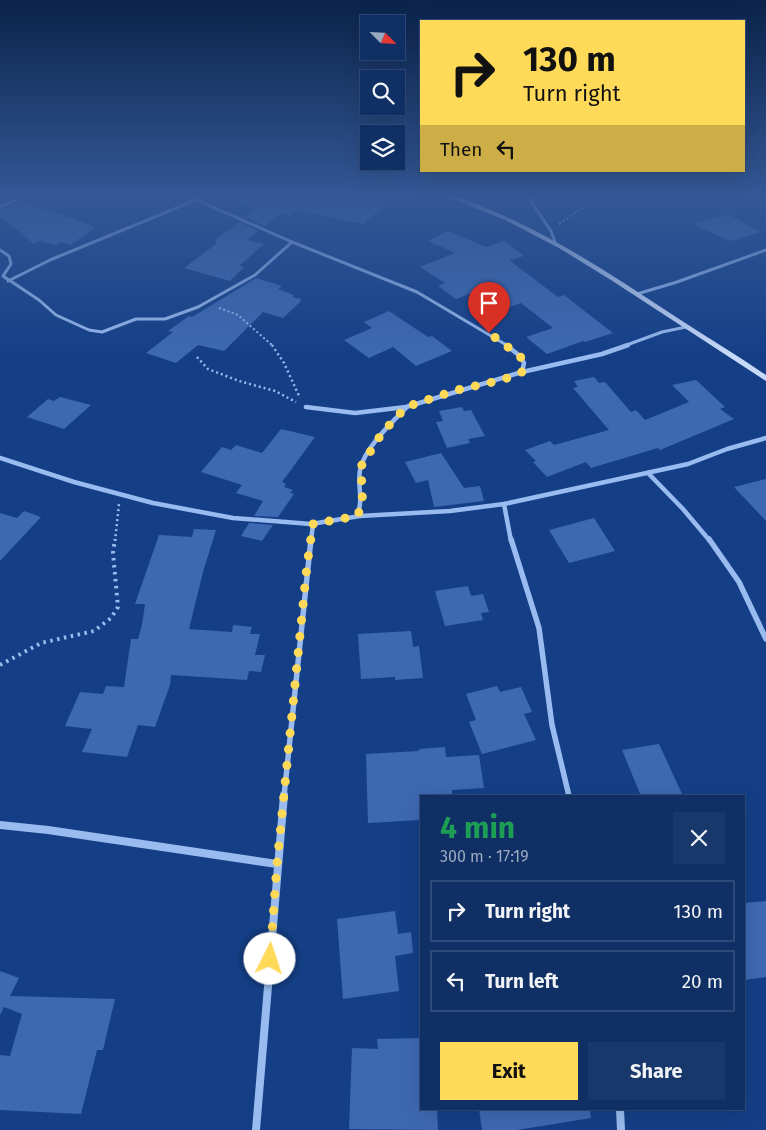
<!DOCTYPE html>
<html lang="en">
<head>
<meta charset="utf-8">
<style>
	body { margin:0; font-family:"Fira Sans",sans-serif; background:#18376b; color:#f1f3f6; height:100vh; display:flex; flex-direction:column; font-size:19px; white-space:nowrap }
	* { box-sizing:border-box; margin:0 }
	p { font-size:16px; color:#9ba9bf }
	.icon { flex:none; width:28px; height:28px; fill:none; stroke:currentColor; stroke-width:2; stroke-linecap:round; stroke-linejoin:round }
	.map { position:relative; flex:1; overflow:hidden }
	.side { position:absolute; left:420px; top:795px; width:325px; height:315px; display:flex; flex-direction:column; background:#0f2f65; border-radius:0px; box-shadow:0 5px 20px #0002,0 0 0 1px #2f4a79 }
	.side>* { flex:none }
	.guide { position:absolute; left:420px; top:20px; width:325px; height:152px; border-radius:0px; box-shadow:0 5px 20px #0002,0 0 0 1px #2f4a79; background:#ffd958; color:#111; overflow:hidden }
	.needle { width:32px; rotate:114deg }
	.controls { position:absolute; left:360px; top:15px; display:grid; gap:10px }
	.controls a { display:grid; place-items:center; width:45px; height:45px; border-radius:0px; background:#0f2f65; box-shadow:0 5px 20px #0002,0 0 0 1px #2f4a79; font-size:25px }
	.pin { position:absolute; display:grid; place-items:center; width:42px; height:42px; color:#fff; margin:-51px -21px; border-radius:50% 50% 50% 0; rotate:-45deg; box-shadow:0 0 5px #0007 }
	.pin .icon { rotate:45deg }
	.me { position:absolute; width:55px; margin:-28px; rotate:4deg; stroke-linejoin:round; filter:drop-shadow(0 0 4px #0008) }
	.turn { display:flex; align-items:center; gap:18px; height:105px; padding:0 20px; font-size:22px }
	.turn .icon { width:65px; height:65px; stroke-width:2.5 }
	.turn b { display:block; font-size:35px; line-height:42px }
	.then { display:flex; align-items:center; height:48px; padding:0 20px; background:#0003; gap:10px; font-size:19px }
	.round { display:grid; place-items:center; flex:none; width:52px; height:52px; border-radius:0px; background:#18376b }
	.head { display:flex; align-items:center; justify-content:space-between; height:85px; padding:0 20px }
	h1 { font-size:30px; font-weight:700; line-height:38px; color:#1e9e55 }
	.cta { display:flex; gap:10px; margin-top:auto; padding:10px 20px }
	.cta a { flex:1; height:58px; border-radius:0px; background:#ffd958; color:#111; font-size:20px; font-weight:700; line-height:58px; text-align:center }
	.cta a+a { background:#18376b; color:#f1f3f6 }
	ul { padding:0; list-style:none }
	li { display:flex; align-items:center; gap:15px; height:62px; margin:0 10px 8px; padding:0 10px; border:2px solid #2f4a79; border-radius:0px }
	li div { flex:1 }
	li b { display:block; font-size:19px }
	li em { font-style:normal }
	.map>svg:first-child { display:block }
</style>
</head>
<body>
<div class="map">
<svg width="766" height="1130" viewBox="0 0 766 1130">
	<rect width="100%" height="100%" fill="#143f87"/>
	<g fill="#3d69b2">
		<polygon points="231,197 326,197 349,202 354,197 357,197 386,203 364,224 297,210 291,216 281,214 265,226 245,217 255,210"/>
		<polygon points="22,201 96,227 70,245 61,242 56,245 38,241 34,244 0,216 0,210"/>
		<polygon points="728,214 761,232 729,241 694,224"/>
		<polygon points="239,222 259,231 247,240 264,244 239,266 244,267 230,281 184,268 217,243 215,240"/>
		<polygon points="448,231 486,247 505,241 524,256 509,260 558,297 564,295 613,333 585,342 583,341 547,354 526,337 553,328 521,303 500,311 474,292 456,299 438,286 445,283 420,267 455,253 428,241"/>
		<polygon points="256,278 282,286 278,289 294,295 292,297 301,299 300,302 283,318 263,312 224,351 198,345 176,363 146,353 173,332 168,331 189,316 192,317"/>
		<polygon points="389,311 428,337 432,336 452,351 416,366 393,347 369,358 344,340 372,328 364,322"/>
		<polygon points="594,377 599,383 605,382 631,412 636,410 645,420 689,402 672,385 696,380 725,407 720,409 734,419 660,450 658,448 591,468 586,462 547,477 533,462 536,461 525,450 550,441 554,445 609,430 573,388 578,387 574,381"/>
		<polygon points="60,397 91,405 64,429 27,417 48,399 54,401"/>
		<polygon points="462,407 464,411 471,410 485,436 468,439 470,443 447,448 436,422 443,421 439,411"/>
		<polygon points="281,429 315,437 282,482 286,484 284,487 293,490 290,493 294,494 278,517 254,516 263,501 236,493 242,485 201,472 222,447 231,450 236,445 262,453"/>
		<polygon points="441,453 464,488 480,486 484,501 434,507 428,480 416,483 405,462"/>
		<polygon points="766,479 766,521 734,487"/>
		<polygon points="24,511 41,517 0,561 0,513 17,518"/>
		<polygon points="594,518 615,551 569,563 549,530"/>
		<polygon points="249,523 273,525 262,541 241,536"/>
		<polygon points="194,529 216,530 203,572 189,629 232,632 233,625 252,627 250,634 260,634 255,655 265,655 261,672 249,671 247,680 171,675 170,685 155,727 138,725 127,757 82,752 92,729 65,726 80,692 103,694 106,686 124,687 131,639 138,639 142,625 145,604 135,604 159,535 192,537"/>
		<polygon points="468,586 471,596 483,594 489,612 481,613 483,620 445,626 435,591"/>
		<polygon points="411,631 413,647 419,646 423,678 395,680 395,677 361,679 358,634"/>
		<polygon points="497,686 500,692 521,687 532,712 524,714 536,740 482,754 469,722 476,720 466,694"/>
		<polygon points="659,744 683,796 641,796 622,750"/>
		<polygon points="445,747 446,757 479,755 484,788 452,790 452,796 421,796 421,820 368,823 366,754 419,751 419,749"/>
		<polygon points="766,901 766,977 744,980 744,903"/>
		<polygon points="395,911 398,934 411,932 413,953 395,956 399,991 343,999 337,919"/>
		<polygon points="0,971 19,978 10,996 115,999 103,1050 97,1050 81,1114 0,1110 0,1055 10,1056 22,1014 4,1007 0,1015"/>
		<polygon points="421,1038 421,1109 437,1109 438,1130 349,1129 352,1048 378,1049 377,1039"/>
		<polygon points="479,1109 590,1109 591,1118 517,1130 482,1130"/>
	</g>
	<g fill="none" stroke-linecap="round" stroke-linejoin="round">
		<g stroke="#99bbef" stroke-width="2" stroke-dasharray="2 2.5" stroke-linecap="butt">
			<polyline points="559,224 585,206 594,197"/>
			<polyline points="219,308 238,315 273,346"/>
		</g>
		<g stroke="#99bbef" stroke-width="2.5" stroke-dasharray="2 3" stroke-linecap="butt">
			<polyline points="272,345 284,363 300,398"/>
			<polyline points="197,357 208,369 239,381 275,391 296,402"/>
			<polyline points="115,541 119,504"/>
		</g>
		<polyline stroke="#99bbef" stroke-width="4" stroke-dasharray="2.5 4.5" stroke-linecap="butt" points="0,665 41,643 94,631 111,618 118,607 113,553 115,539"/>
		<g stroke="#99bbef" stroke-width="3">
			<polyline points="528,197 551,231 556,245"/>
			<polyline points="197,200 292,242 417,292 508,346"/>
			<polyline points="0,207 22,197"/>
			<polyline points="0,250 9,256 11,264 3,276 39,300 56,315 89,330 102,332 136,319 165,319 198,307 255,275 292,242"/>
			<polyline points="8,281 50,260 203,197"/>
			<polyline points="637,294 677,282 766,250"/>
			<polyline points="624,346 662,332 686,327"/>
		</g>
		<g stroke="#99bbef" stroke-width="4.5">
			<polyline points="506,345 520,356 524,363 522,372"/>
			<polyline points="306,407 355,413 406,407 522,372 602,354 628,345"/>
			<polyline points="0,458 74,482 153,503 233,518 311,524 360,516 450,511 504,504 688,464 727,449 766,438"/>
			<polyline points="648,473 683,509 710,541"/>
			<polyline points="504,504 511,541"/>
			<path d="M357 516C364 498 357 487 360 470 364 449 391 423 406 408"/>
			<polyline points="311,541 313,524"/>
		</g>
		<g stroke="#99bbef" stroke-width="5.5">
			<polyline points="511,539 539,628 552,725 569,796"/>
			<polyline points="709,539 739,582 766,639"/>
			<polyline points="284,796 311,539"/>
		</g>
		<g stroke="#99bbef" stroke-width="8">
			<polyline points="0,825 48,830 277,864"/>
			<polyline points="620,1109 621,1130"/>
			<polyline points="256,1130 284,795"/>
		</g>
		<path fill="#c7dafa" fill-rule="evenodd" d="M448 197C462 196 479 205 491 210 557 238 617 278 676 317 706 337 737 355 766 375V381L611 280 559 248 505 220Z"/>
	</g>
	<linearGradient id="sky" x2="0" y2="1"><stop stop-color="#0b234a"/><stop offset="0.55" stop-color="#345896"/><stop offset="1" stop-color="#345896" stop-opacity="0"/></linearGradient>
	<rect width="766" height="355" fill="url(#sky)"/>
	<g fill="none" stroke-linecap="round" stroke-linejoin="round">
		<polyline stroke="#ffd958" stroke-width="9" stroke-dasharray="0 16.2" points="270,959 277,864 307,565 313,524 357,516 361,508 363,491 360,468 382,433 406,407 457,390 502,380 522,372 524,363 520,356 489,333"/>
	</g>
</svg>
<div class="controls">
<a><svg class="needle" viewBox="-14 -14 28 28"><path d="M0-13l5 13h-10z" fill="#e53935"/><path d="M0 13l5-13h-10z" fill="#9ba9bf"/></svg></a>
<a><svg class="icon" aria-label="search" viewBox="0 0 24 24"><circle cx="10" cy="10" r="6"/><path d="M15 15l6 6"/></svg></a>
<a><svg class="icon" aria-label="layers" viewBox="0 0 24 24"><path d="M12 4l9 5-9 5-9-5zM3 14l9 5 9-5"/></svg></a>
</div>
<div class="pin" style="left:489px;top:333px;background:#d93025"><svg class="icon" aria-label="arrive" viewBox="0 0 24 24"><path d="M6 21V4h12l-3 4 3 4H6"/></svg></div>
<svg class="me" style="left:270px;top:959px" viewBox="-20 -20 40 40"><circle r="19" fill="#fff"/><path d="M0-13L10 11 0 6-10 11z" fill="#ffd958"/></svg>
<div class="guide">
<div class="turn"><svg class="icon" aria-label="right" viewBox="0 0 24 24"><path d="M7 20v-9h11M14 6l5 5-5 5"/></svg><div><b>130 m</b>Turn right</div></div>
<div class="then">Then<svg class="icon" aria-label="left" viewBox="0 0 24 24"><path d="M17 20v-9H6M10 6l-5 5 5 5"/></svg></div>
</div>
<section class="side">
<div class="head"><div><h1>4 min</h1><p>300 m · 17:19</p></div><a class="round"><svg class="icon" aria-label="close" viewBox="0 0 24 24"><path d="M6 6l12 12M18 6L6 18"/></svg></a></div>
<ul>
<li><svg class="icon" aria-label="right" viewBox="0 0 24 24"><path d="M7 20v-9h11M14 6l5 5-5 5"/></svg><div><b>Turn right</b></div><em>130 m</em></li>
<li><svg class="icon" aria-label="left" viewBox="0 0 24 24"><path d="M17 20v-9H6M10 6l-5 5 5 5"/></svg><div><b>Turn left</b></div><em>20 m</em></li>
</ul>
<div class="cta"><a>Exit</a><a>Share</a></div>
</section>
</div>
</body>
</html>
